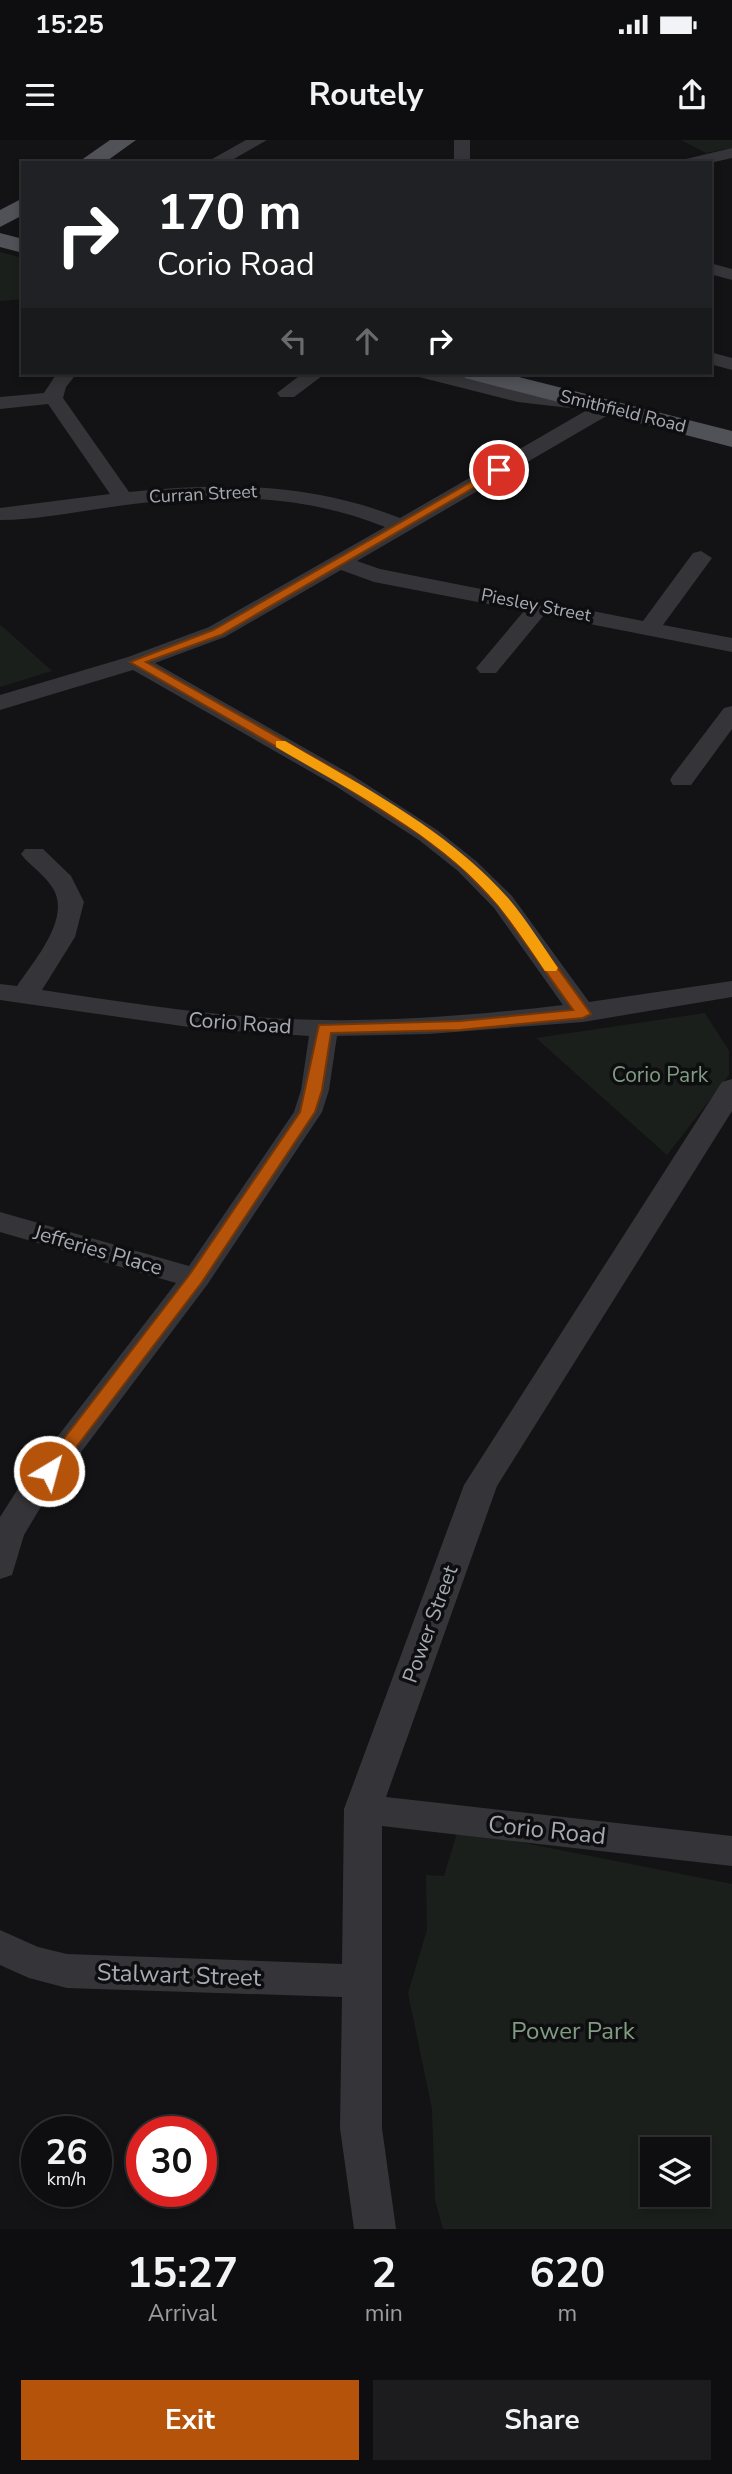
<!DOCTYPE html>
<html lang="en">
<head>
<meta charset="utf-8">
<style>
	body { margin:0; font-family:"Nunito Sans",sans-serif; background:#1c1c1e; color:#f1f3f6; height:100vh; display:flex; flex-direction:column; font-size:26px; white-space:nowrap }
	* { box-sizing:border-box; margin:0 }
	p { font-size:23px; color:#9b9c9f }
	.icon { flex:none; width:38px; height:38px; fill:none; stroke:currentColor; stroke-width:2; stroke-linecap:round; stroke-linejoin:round }
	.map { position:relative; height:2089px; overflow:hidden }
	.details { display:flex; flex-direction:column; background:#0e0e10; flex:1 }
	.details>* { flex:none }
	.hud { position:absolute; left:21px; top:21px; width:691px; height:214px; border-radius:0px; box-shadow:0 4px 10px #0003,0 0 0 2px #2e2e30; background:#202124; color:#fff; overflow:hidden }
	.buttons { position:absolute; left:640px; top:1997px; display:grid; gap:14px }
	.buttons a { display:grid; place-items:center; width:70px; height:70px; border-radius:0px; background:#0e0e10; box-shadow:0 4px 10px #0003,0 0 0 2px #2e2e30; font-size:35px }
	.speed { position:absolute; left:21px; top:1976px; display:flex; gap:14px; font-size:35px; font-weight:700; text-align:center }
	.speed>* { display:grid; place-content:center; width:91px; height:91px; border-radius:50%; background:#0e0e10; box-shadow:0 4px 10px #0003,0 0 0 2px #2e2e30; line-height:1 }
	.speed small { font-size:18px; font-weight:400 }
	.speed .limit { border:10px solid #d22; background:#fff; color:#111 }
	.pin { position:absolute; display:grid; place-items:center; width:60px; height:60px; color:#fff; margin:-30px; border:4px solid #fff; border-radius:50%; box-shadow:0 2px 7px #0007 }
	.me { position:absolute; width:77px; margin:-38px; rotate:37deg; stroke-linejoin:round; filter:drop-shadow(0 0 5px #0008) }
	.turn { display:flex; align-items:center; gap:24px; height:147px; padding:0 21px; font-size:32px }
	.turn .icon { width:91px; height:91px; stroke-width:2.5 }
	.turn b { display:block; font-size:49px; line-height:60px }
	.lanes { display:flex; align-items:center; height:66px; padding:0 21px; background:#0003; justify-content:center; gap:35px; direction:ltr }
	.lanes .off { opacity:.35 }
	.eta { display:flex; justify-content:space-evenly; align-items:center; height:119px; text-align:center }
	.eta b { font-size:42px; font-weight:700; line-height:49px }
	.action { display:flex; gap:14px; margin-top:auto; padding:14px 21px }
	.action a { flex:1; height:80px; border-radius:0px; background:#b45309; color:#fff; font-size:28px; font-weight:700; line-height:80px; text-align:center }
	.action a+a { background:#1c1c1e; color:#f1f3f6 }
	.status { display:flex; justify-content:space-between; align-items:center; height:49px; padding:0 35px; background:#0e0e10; direction:ltr }
	.status svg { height:19px; fill:currentColor }
	header { display:flex; justify-content:space-between; align-items:center; height:91px; padding:0 21px; background:#0e0e10; font-size:32px; font-weight:700 }
	.map>svg:first-child { display:block }
</style>
</head>
<body>
<div class="status"><b>15:25</b><svg viewBox="0 0 49 12"><path d="M0 12V9h3v3zM5 12V6h3v6zM10 12V3h3v9zM15 12V0h3v12zM26 1h20v11H26zM47 4h2v5h-2z"/></svg></div>
<header><svg class="icon" aria-label="menu" viewBox="0 0 24 24"><path d="M4 6h16M4 12h16M4 18h16"/></svg>Routely<svg class="icon" aria-label="share" viewBox="0 0 24 24"><path d="M12 15V3M7 8l5-5 5 5M5 13v7h14v-7"/></svg></header>
<div class="map">
<svg width="732" height="2089" viewBox="0 0 732 2089">
	<rect width="100%" height="100%" fill="#131315"/>
	<g fill="#1a1f1b" fill-rule="evenodd">
		<polygon points="681,0 732,0 732,8 706,13"/>
		<polygon points="0,112 23,118 23,159 0,161"/>
		<polygon points="0,485 4,488 52,531 0,547"/>
		<polygon points="705,873 729,911 729,935 667,1015 536,898"/>
		<path d="M458 1690 732 1744V2089H443L435 2060 432 1969 408 1853 427 1790 426 1735 444 1736ZM653 2009H698V2054H653Z"/>
	</g>
	<g fill="none" stroke-linecap="round" stroke-linejoin="round">
		<g fill="#353539" fill-rule="evenodd">
			<polygon points="246,0 267,0 227,23 205,23"/>
			<rect x="454" y="0" width="16" height="23"/>
			<polygon points="732,8 732,18 710,23 684,23 686,19"/>
			<polygon points="710,123 732,129 732,140 710,134"/>
			<polygon points="710,212 732,218 732,230 710,224"/>
			<path d="M57 233H77L66 247 63 258 129 352C224 342 311 343 400 378L587 270 518 262 419 237 416 233H449L518 250 615 263 618 267 615 271 357 421 380 429 643 481 693 413 701 411 712 418 663 485 732 498V512L544 475 496 533H480L476 528 524 471 374 442 341 430 225 497 155 523 352 635 437 690 476 721 512 756 589 862 732 841V857L583 882 429 894 337 896 329 950 322 972 207 1145 45 1360 24 1395 12 1435 0 1439V1377L21 1344 176 1143 0 1092V1072L189 1126 294 972 301 950 309 896 203 889 0 860V844L17 846C33 822 73 777 52 747 45 736 34 728 25 719L21 714 25 709H43L71 736 84 762 75 797 42 850C123 862 204 875 286 879 378 883 471 876 563 865L494 768 458 731 419 700 334 645 133 530 0 570V555L128 517 209 487 385 387C296 351 205 354 111 367 74 372 37 380 0 380V368L110 354 48 264 0 269V257L44 253Z"/>
			<polygon points="303,233 326,233 294,257 280,257 277,253"/>
			<polygon points="732,566 732,589 691,645 673,645 670,640 673,635 724,568"/>
			<polygon points="732,939 732,971 497,1346 386,1657 732,1696 732,1726 382,1686 382,1988 396,2089 354,2089 340,1988 342,1857 67,1848 29,1838 0,1825 0,1790 38,1807 67,1814 342,1824 344,1669 464,1345 718,948 722,942"/>
		</g>
		<g fill="#515258" fill-rule="evenodd">
			<polygon points="110,0 136,0 104,23 77,23"/>
			<polygon points="23,58 23,75 0,87 0,70"/>
			<polygon points="0,93 23,99 23,113 0,107"/>
			<polygon points="462,233 503,233 732,291 732,307 465,238"/>
		</g>
	</g>
	<polygon fill="#b45309" stroke="#753606" stroke-width="2" points="495,328 504,330 221,495 146,522 348,637 433,692 472,723 508,759 591,874 583,878 460,890 331,893 322,950 315,972 202,1142 55,1335 43,1335 40,1331 43,1326 190,1134 300,972 319,885 460,881 573,870 498,765 462,728 423,697 339,643 130,522 213,490"/>
	<path fill="#f59e0b" d="M276 601H285C362 646 448 690 508 758 526 779 542 805 558 828L556 831H545C530 809 515 786 498 765 442 697 351 651 276 607Z"/>
	<g text-anchor="middle" dominant-baseline="central" stroke-width="7" stroke-linejoin="round" paint-order="stroke">
		<g font-size="18" fill="#a6aab3" stroke="#0e0e10">
			<text transform="translate(623 271) rotate(14)">Smithfield Road</text>
			<text transform="translate(203 354) rotate(-3)">Curran Street</text>
			<text transform="translate(536 465) rotate(11)">Piesley Street</text>
		</g>
		<g font-size="21" fill="#a6aab3" stroke="#0e0e10">
			<text transform="translate(240 883) rotate(4)">Corio Road</text>
			<text transform="translate(98 1110) rotate(16)">Jefferies Place</text>
			<text transform="translate(430 1484) rotate(-70)">Power Street</text>
		</g>
		<g font-size="21" fill="#7f9c82" stroke="#0e0e10">
			<text x="660" y="935">Corio Park</text>
		</g>
		<g font-size="24" fill="#a6aab3" stroke="#0e0e10">
			<text transform="translate(547 1690) rotate(6)">Corio Road</text>
			<text transform="translate(179 1835) rotate(2)">Stalwart Street</text>
		</g>
		<g font-size="24" fill="#7f9c82" stroke="#0e0e10">
			<text x="573" y="1891">Power Park</text>
		</g>
	</g>
</svg>
<div class="buttons">
<a><svg class="icon" aria-label="layers" viewBox="0 0 24 24"><path d="M12 4l9 5-9 5-9-5zM3 14l9 5 9-5"/></svg></a>
</div>
<div class="speed"><div>26<small>km/h</small></div><div class="limit">30</div></div>
<div class="pin" style="left:499px;top:330px;background:#d93025"><svg class="icon" aria-label="arrive" viewBox="0 0 24 24"><path d="M6 21V4h12l-3 4 3 4H6"/></svg></div>
<svg class="me" style="left:49px;top:1331px" viewBox="-20 -20 40 40"><circle r="17" fill="#b45309" stroke="#fff" stroke-width="3"/><path d="M0-11L8 9 0 5-8 9z" fill="#fff"/></svg>
<div class="hud">
<div class="turn"><svg class="icon" aria-label="right" viewBox="0 0 24 24"><path d="M7 20v-9h11M14 6l5 5-5 5"/></svg><div><b>170 m</b>Corio Road</div></div>
<div class="lanes"><svg class="icon off" aria-label="left" viewBox="0 0 24 24"><path d="M17 20v-9H6M10 6l-5 5 5 5"/></svg><svg class="icon off" aria-label="ahead" viewBox="0 0 24 24"><path d="M12 20V5M6 11l6-6 6 6"/></svg><svg class="icon" aria-label="right" viewBox="0 0 24 24"><path d="M7 20v-9h11M14 6l5 5-5 5"/></svg></div>
</div>
</div>
<section class="details">
<div class="eta">
<div><b>15:27</b><p>Arrival</p></div>
<div><b>2</b><p>min</p></div>
<div><b>620</b><p>m</p></div>
</div>
<div class="action"><a>Exit</a><a>Share</a></div>
</section>
</body>
</html>
